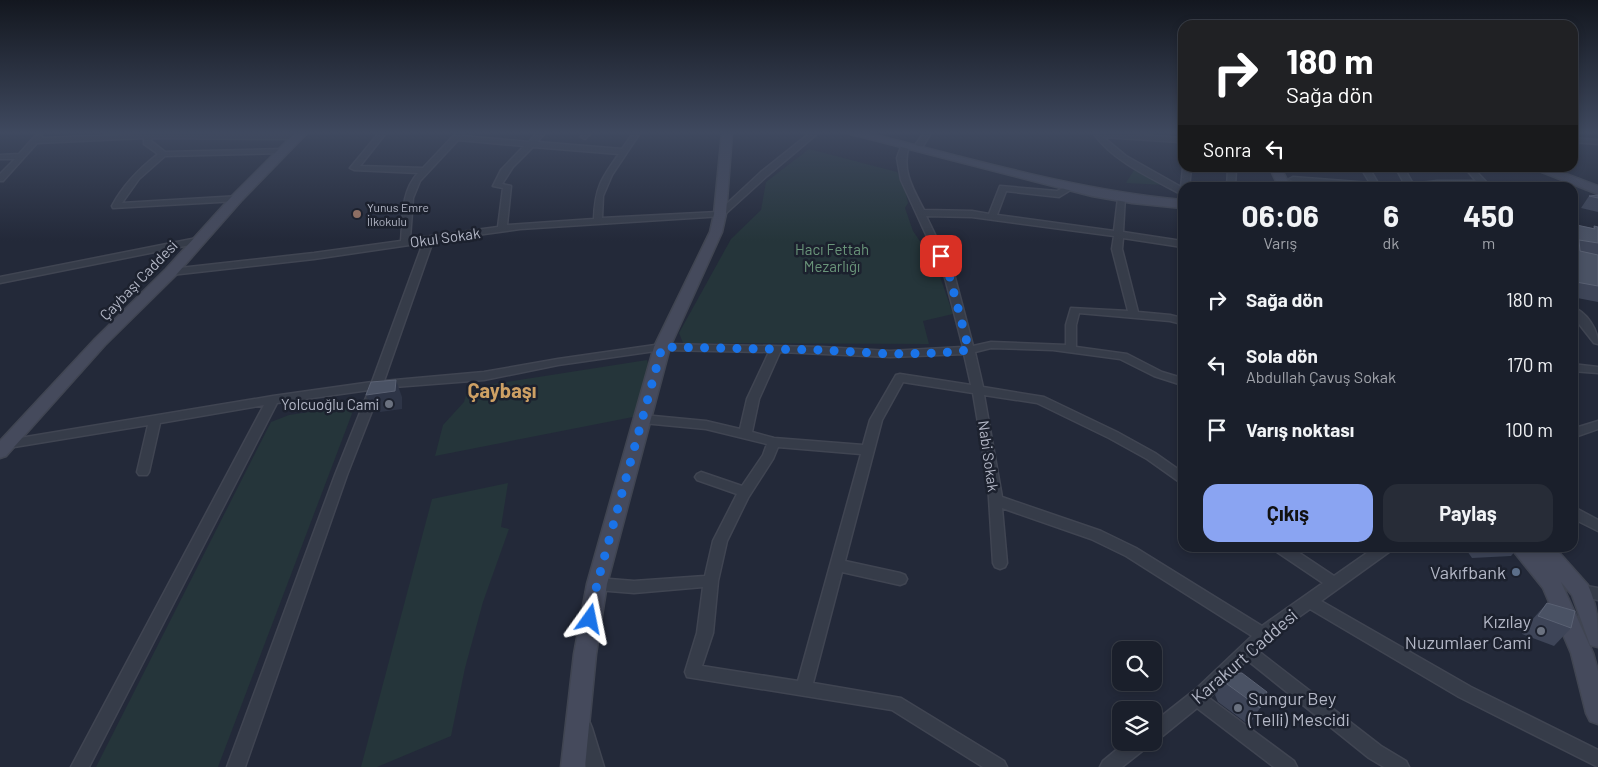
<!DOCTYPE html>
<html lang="tr">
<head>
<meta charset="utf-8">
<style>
	body { margin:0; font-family:Barlow,sans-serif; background:#272c37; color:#f1f3f6; height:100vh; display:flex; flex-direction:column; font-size:19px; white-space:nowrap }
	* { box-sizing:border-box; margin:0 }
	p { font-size:16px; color:#9fa2a9 }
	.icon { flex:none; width:28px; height:28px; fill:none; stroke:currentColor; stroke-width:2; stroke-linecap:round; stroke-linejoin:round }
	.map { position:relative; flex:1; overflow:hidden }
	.drawer { position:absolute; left:1178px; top:182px; width:400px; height:370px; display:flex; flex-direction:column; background:#1a1f2b; border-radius:15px; box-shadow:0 2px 8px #0003,0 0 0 1px #383d47 }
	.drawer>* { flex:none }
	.top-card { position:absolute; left:1178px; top:20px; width:400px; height:152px; border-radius:15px; box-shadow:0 2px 8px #0003,0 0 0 1px #383d47; background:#202124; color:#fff; overflow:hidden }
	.fabs { position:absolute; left:1112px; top:641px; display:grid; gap:10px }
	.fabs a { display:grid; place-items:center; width:50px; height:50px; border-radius:10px; background:#1a1f2b; box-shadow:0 2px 8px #0003,0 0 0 1px #383d47; font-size:25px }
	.pin { position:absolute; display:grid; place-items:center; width:42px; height:42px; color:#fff; margin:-21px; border-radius:10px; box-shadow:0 2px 8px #0006 }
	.me { position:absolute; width:55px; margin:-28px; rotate:12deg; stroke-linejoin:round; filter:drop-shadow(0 0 4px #0008) }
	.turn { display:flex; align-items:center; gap:18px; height:105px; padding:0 25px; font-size:22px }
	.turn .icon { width:65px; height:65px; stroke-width:2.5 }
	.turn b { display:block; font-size:35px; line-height:42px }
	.then { display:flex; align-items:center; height:48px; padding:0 25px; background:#0003; gap:10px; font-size:19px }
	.eta { display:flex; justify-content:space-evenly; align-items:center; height:85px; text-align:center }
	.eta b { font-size:30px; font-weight:700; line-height:35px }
	.action { display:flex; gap:10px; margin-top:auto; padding:10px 25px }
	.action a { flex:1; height:58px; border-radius:15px; background:#8aa4f2; color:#111; font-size:20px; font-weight:700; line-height:58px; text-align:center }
	.action a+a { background:#272c37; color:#f1f3f6 }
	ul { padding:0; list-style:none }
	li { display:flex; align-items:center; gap:15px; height:65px; padding:0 25px }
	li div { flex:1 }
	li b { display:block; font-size:19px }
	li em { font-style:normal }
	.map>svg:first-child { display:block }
</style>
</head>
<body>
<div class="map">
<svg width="1598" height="767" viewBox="0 0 1598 767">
	<rect width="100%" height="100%" fill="#232939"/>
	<g fill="#25353a">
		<polygon points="809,149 897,172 904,185 908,203 905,208 913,231 936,265 953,314 923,321 929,344 683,343 679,333 731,239 761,210 766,182"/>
		<polygon points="1134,170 1165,185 1126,183"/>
		<polygon points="647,360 651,373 633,417 435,456 443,425 464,402 468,388"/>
		<polygon points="343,407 353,411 218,767 96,767 271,422 289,415"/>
		<polygon points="508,483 501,527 509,529 483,602 465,668 451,736 377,767 361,767 432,499"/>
	</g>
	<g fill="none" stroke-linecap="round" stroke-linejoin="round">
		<defs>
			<g id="street">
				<path d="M379 133H386L360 166 423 168 456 133H464L462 136 529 142 537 133H545L537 142 622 149 633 133H640L612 175 603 196 602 218 718 212 761 172 810 133H818L767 176 723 216 520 229 433 241 384 381 484 372 558 359 662 344 822 347 890 351 963 347 944 274 901 180 897 158 902 144 909 146C901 170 913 189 924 210L972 211 989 214 1000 186 1057 191 1069 185H1072V189L1059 197 1006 191 997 215 1114 231 1118 198 1122 195 1125 196 1123 232 1182 241V247L1123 238 1122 249 1138 312 1170 315 1182 318V324L1170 321 1079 313 1076 325V347L1127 354 1162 372 1182 378V385L1154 376 1120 359 1053 350 991 348 975 352 983 387 1044 397 1117 432 1155 453 1182 472V482L1178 481 1147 459 1109 438 1037 403 984 395 1002 497 1101 531 1136 548 1262 626 1323 583 1277 552 1275 548H1292L1334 576 1374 548H1391L1389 552 1321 601 1471 687 1598 750V767L1459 697 1310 609 1273 635 1257 650 1381 746 1406 761 1409 767H1384L1369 758 1247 660 1209 698 1294 761 1297 767H1274L1197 708 1160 738 1154 740V722L1196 689 1252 636 1126 556 1091 539 1002 508 1007 563 1005 567 1000 569 995 567 993 563 988 482 973 393 903 382 882 420 845 561 900 573 905 575 907 579 905 583 900 585 842 572 813 683 901 698 1004 761 1007 767H983L892 710 687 677 685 672 697 633 703 587 634 593 597 590 592 588 590 584 592 580 597 578 634 581 705 576 713 541 737 494 697 480 695 477 697 474 701 472 742 486 763 455 767 444 706 429 643 423 637 419 643 415 706 421 740 429 747 399 769 352 662 350 558 365 484 380 381 388 347 475 245 767H227L335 475 369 390 277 403 89 767H71L264 405 160 423 149 472 147 475H139L137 472 148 425 8 448 4 447 2 444 4 441 8 440 273 396 372 382 423 243 314 259 171 275 166 272 171 269 314 253 401 241C403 218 401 191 418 173L354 170 350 168ZM458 140 524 146 501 170 493 186 503 188 498 227 410 239 413 198 420 181ZM533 147 619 154C601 179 595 188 594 219L507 225 511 186 502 184 513 167ZM926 216 972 217 1114 236 1112 249 1128 311 1071 308 1066 325V345L991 342 973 346 954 274ZM780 352 890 357 964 354 971 385 900 374 896 375 870 420 863 445 774 438 752 432 759 399ZM778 447 861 454 798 681 702 666 713 633 718 581 727 541 748 498 773 459Z"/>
				<polygon points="584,133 591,133 585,139 581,137"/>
				<polygon points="924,133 931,133 923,146 917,146 916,144"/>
				<path d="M1093 133H1120L1182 138V142H1180L1103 137 1126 156 1181 187 1183 168H1191L1189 188H1182V193H1179C1149 177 1113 161 1093 133Z"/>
				<path d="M145 134 299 135 303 137 299 139 152 138 151 141 165 152 284 149 288 151 284 153 165 156 139 179 122 203 240 196 241 198 237 201 113 208 112 206C123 185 139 169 158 154L144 144V138L37 143 3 181H0V174L15 159H0V155L19 154 36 135H42V138Z"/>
				<polygon points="1572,138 1598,140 1598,144 1572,142"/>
				<polygon points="1228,168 1236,168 1235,188 1227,188"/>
				<polygon points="1361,168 1369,168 1378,183 1405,185 1396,168 1404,168 1413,184 1437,181 1476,181 1465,168 1473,168 1490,186 1489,188 1483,188 1481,185 1361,188 1293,181 1289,179 1293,177 1370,183"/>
				<polygon points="197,238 200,239 200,243 0,283 0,277"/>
				<path d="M1572 307C1587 312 1598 330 1598 344L1594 343 1572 315Z"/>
				<polygon points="1572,364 1598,367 1598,373 1572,371"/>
				<polygon points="1598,421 1598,429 1572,438 1572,429"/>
				<polygon points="1572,506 1598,520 1598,531 1572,518"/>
				<polygon points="1581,585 1598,588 1598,600 1576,595 1574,591 1576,587"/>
				<polygon points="584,720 590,723 592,728 604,767 586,767 576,728 578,723"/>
				<polygon points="1126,742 1148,742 1146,748 1122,767 1100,767 1103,761"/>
			</g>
			<g id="secondary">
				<polygon points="295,133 307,133 241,201 176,275 105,345 6,456 0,458 0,441 95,339 166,269 233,195"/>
				<polygon points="722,133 732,133 726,214 722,232 670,347 607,584 596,654 585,767 561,767 574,654 587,584 654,347 710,232 714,214"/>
				<path d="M847 133H867C971 159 1075 190 1182 200V208L1132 203 1092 196Z"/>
				<polygon points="1270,168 1281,168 1291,188 1279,188"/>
				<polygon points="1535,168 1550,168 1598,186 1598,194 1537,170"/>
				<path d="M1511 548H1555L1588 585C1598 607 1598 624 1598 647L1590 645 1572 595 1561 582 1593 653 1598 671V724L1590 721 1586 713 1571 653 1543 588Z"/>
			</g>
		</defs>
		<use href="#street" stroke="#404552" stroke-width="3"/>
		<use href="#secondary" stroke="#404552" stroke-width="3"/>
		<use href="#street" fill="#363c49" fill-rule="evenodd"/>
		<use href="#secondary" fill="#454a5c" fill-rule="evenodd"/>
	</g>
	<g fill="#3e4558">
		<polygon points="1598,195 1598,212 1581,208 1589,196"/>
		<polygon points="1572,224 1593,228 1594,226 1598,227 1598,302 1572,297"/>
		<polygon points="1465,548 1518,548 1511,556 1472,558"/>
		<polygon points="1547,603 1571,628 1554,646 1522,634 1531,621"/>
		<polygon points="1225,677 1260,708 1249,725 1218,702 1215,695"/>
	</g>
	<polygon fill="#2e3547" points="396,380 402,397 402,409 373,413 366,395"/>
	<g fill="#4a5264" stroke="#5a6173">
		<polygon points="1598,195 1598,198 1589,196"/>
		<polygon points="1572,224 1595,229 1594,226 1598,227 1598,243 1579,240 1580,251 1598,255 1598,286 1576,282 1572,275"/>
		<polygon points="396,380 395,391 366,395 371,382"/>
		<polygon points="1547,603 1575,611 1571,628 1538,616"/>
		<polygon points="1231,673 1242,673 1267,692 1260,708 1227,684 1225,677"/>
	</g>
	<linearGradient id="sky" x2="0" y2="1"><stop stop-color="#13171f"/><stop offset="0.55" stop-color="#3f495f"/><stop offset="1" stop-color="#3f495f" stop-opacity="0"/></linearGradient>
	<rect width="1598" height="241" fill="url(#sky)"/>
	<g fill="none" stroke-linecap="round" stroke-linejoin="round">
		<polyline stroke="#1a73e8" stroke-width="9" stroke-dasharray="0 16.2" points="590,619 597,584 662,347 822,350 890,354 940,353 969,350 949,274 941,256"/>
	</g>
	<circle fill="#8d6e63" stroke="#1c212e" stroke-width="2" cx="357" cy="214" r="5"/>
	<g fill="#6b7280" stroke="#1c212e" stroke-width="2">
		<circle cx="389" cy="404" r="5"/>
		<circle cx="1541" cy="631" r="5"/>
		<circle cx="1238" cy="708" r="5"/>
	</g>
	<circle fill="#5c6f8a" stroke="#1c212e" stroke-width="2" cx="1516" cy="572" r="5"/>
	<g text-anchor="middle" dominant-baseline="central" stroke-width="5" stroke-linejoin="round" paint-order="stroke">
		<g font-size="12" fill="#b2b6c5" stroke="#1c212e" text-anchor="start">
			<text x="367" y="207">Yunus Emre<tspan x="367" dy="14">İlkokulu</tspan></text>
		</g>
		<g font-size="15" fill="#b2b6c5" stroke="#1c212e">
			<text transform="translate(445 237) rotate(-8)">Okul Sokak</text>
			<text transform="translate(138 280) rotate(-46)">Çaybaşı Caddesi</text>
			<text transform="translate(989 456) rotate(82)">Nabi Sokak</text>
		</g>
		<g font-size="15" fill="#6a957a" stroke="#1c212e">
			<text x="832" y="249">Hacı Fettah<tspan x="832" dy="17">Mezarlığı</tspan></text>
		</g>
		<g font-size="15" fill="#b2b6c5" stroke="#1c212e" text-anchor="end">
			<text x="379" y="404">Yolcuoğlu Cami</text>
		</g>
		<g font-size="18" fill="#b2b6c5" stroke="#1c212e" text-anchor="end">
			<text x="1506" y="572">Vakıfbank</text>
			<text x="1531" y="621">Kızılay<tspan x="1531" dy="21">Nuzumlaer Cami</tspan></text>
			<text x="1248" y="698" text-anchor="start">Sungur Bey<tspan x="1248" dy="21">(Telli) Mescidi</tspan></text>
		</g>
		<g font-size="18" fill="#b2b6c5" stroke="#1c212e">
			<text transform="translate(1244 656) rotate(-41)">Karakurt Caddesi</text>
		</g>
		<g font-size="20" font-weight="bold" fill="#cea064" stroke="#1c212e">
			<text x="502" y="390">Çaybaşı</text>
		</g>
	</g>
</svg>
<div class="fabs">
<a><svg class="icon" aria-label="search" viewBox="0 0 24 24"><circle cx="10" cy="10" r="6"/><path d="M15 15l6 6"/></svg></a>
<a><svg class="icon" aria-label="layers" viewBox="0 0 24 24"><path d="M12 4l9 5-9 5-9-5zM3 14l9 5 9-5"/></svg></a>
</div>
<div class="pin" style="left:941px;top:256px;background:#d93025"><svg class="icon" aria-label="arrive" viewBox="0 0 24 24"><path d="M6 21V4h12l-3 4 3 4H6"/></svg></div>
<svg class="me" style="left:590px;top:619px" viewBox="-20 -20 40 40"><path d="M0-17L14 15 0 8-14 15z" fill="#1a73e8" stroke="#fff" stroke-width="4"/></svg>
<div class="top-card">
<div class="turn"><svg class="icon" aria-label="right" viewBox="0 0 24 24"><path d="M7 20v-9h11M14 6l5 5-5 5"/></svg><div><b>180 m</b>Sağa dön</div></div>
<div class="then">Sonra<svg class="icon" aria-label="left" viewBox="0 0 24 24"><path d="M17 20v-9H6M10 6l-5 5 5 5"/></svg></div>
</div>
<section class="drawer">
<div class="eta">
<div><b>06:06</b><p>Varış</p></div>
<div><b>6</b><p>dk</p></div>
<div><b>450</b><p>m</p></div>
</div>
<ul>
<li><svg class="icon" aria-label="right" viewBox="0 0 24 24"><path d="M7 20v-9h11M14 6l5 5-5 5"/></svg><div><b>Sağa dön</b></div><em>180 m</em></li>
<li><svg class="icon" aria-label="left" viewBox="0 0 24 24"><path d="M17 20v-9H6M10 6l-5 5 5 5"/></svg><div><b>Sola dön</b><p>Abdullah Çavuş Sokak</p></div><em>170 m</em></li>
<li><svg class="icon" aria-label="arrive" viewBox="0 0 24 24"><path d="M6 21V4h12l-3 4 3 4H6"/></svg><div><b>Varış noktası</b></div><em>100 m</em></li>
</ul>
<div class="action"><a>Çıkış</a><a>Paylaş</a></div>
</section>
</div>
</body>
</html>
